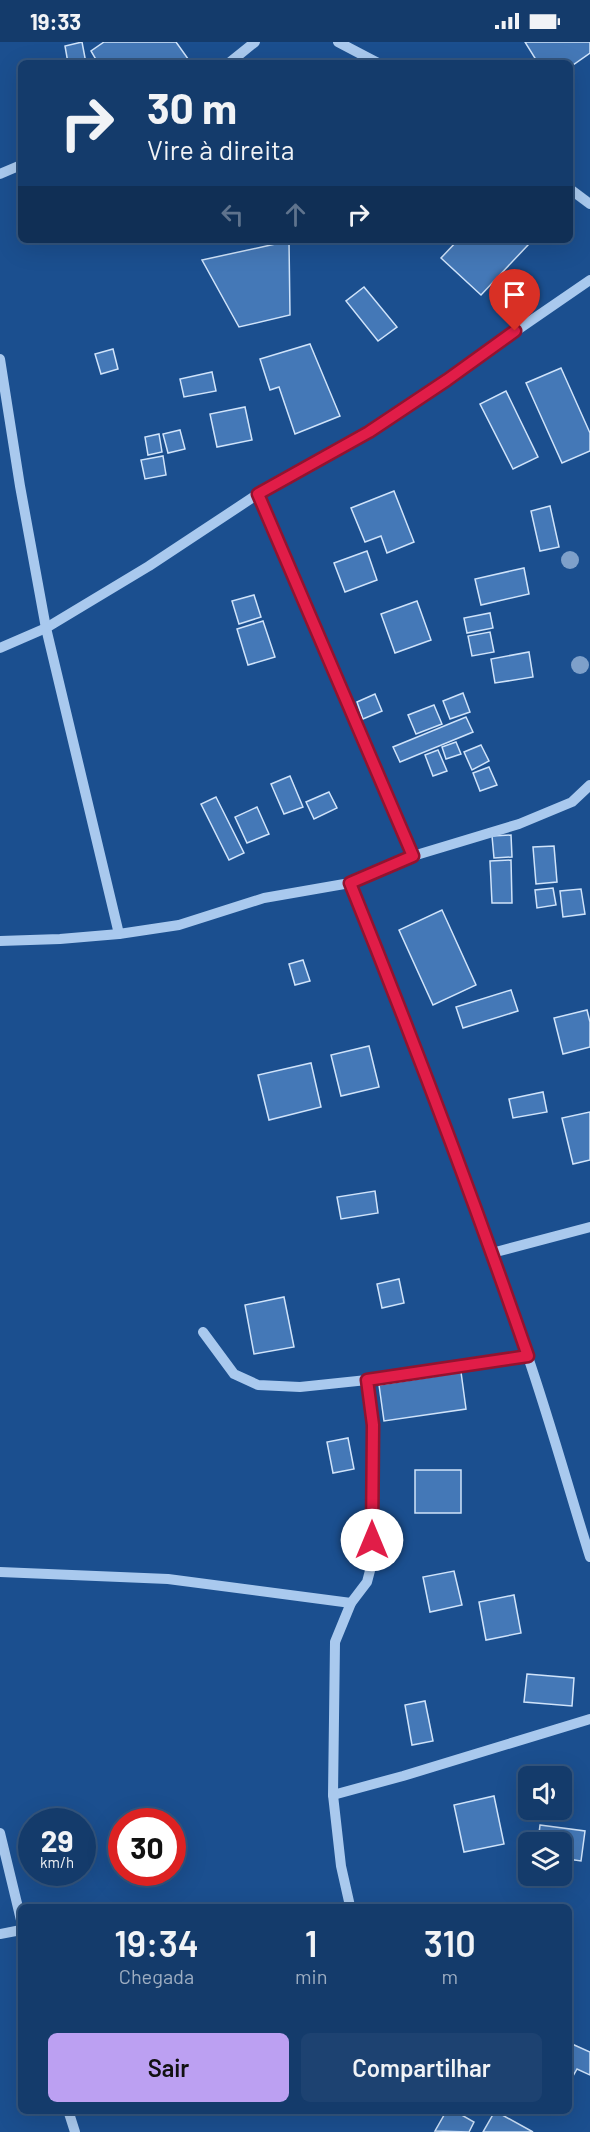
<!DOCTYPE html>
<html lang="pt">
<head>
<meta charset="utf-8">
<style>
	body { margin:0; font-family:Barlow,sans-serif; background:#1d4271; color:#f1f3f6; height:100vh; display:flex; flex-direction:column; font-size:22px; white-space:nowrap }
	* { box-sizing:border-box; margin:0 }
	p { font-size:20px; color:#9dadc1 }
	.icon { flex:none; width:33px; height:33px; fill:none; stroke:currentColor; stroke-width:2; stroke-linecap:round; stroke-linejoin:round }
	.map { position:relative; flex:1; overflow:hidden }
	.details { position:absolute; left:18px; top:1862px; width:554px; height:210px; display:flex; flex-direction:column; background:#143b6b; border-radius:9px; box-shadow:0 6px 24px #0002,0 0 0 2px #33557e }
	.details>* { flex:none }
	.banner { position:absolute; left:18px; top:18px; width:555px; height:183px; border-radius:9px; box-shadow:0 6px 24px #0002,0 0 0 2px #33557e; background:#143b6b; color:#f1f3f6; overflow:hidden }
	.fabs { position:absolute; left:518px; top:1724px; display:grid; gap:12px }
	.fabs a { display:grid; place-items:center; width:54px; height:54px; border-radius:9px; background:#143b6b; box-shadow:0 6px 24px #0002,0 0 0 2px #33557e; font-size:30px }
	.speed { position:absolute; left:18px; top:1766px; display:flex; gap:12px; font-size:30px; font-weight:700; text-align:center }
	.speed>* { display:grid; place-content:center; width:78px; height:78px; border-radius:50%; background:#143b6b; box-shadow:0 6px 24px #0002,0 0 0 2px #33557e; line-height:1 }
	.speed small { font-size:15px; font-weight:400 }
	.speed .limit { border:9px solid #d22; background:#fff; color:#111 }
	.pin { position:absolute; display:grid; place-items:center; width:51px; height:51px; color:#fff; margin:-62px -26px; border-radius:50% 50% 50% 0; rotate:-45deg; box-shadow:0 0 6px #0007 }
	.pin .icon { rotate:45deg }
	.me { position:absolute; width:66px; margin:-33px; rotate:0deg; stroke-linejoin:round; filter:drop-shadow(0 0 4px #0008) }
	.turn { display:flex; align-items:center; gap:21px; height:126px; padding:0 30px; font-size:27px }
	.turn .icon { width:78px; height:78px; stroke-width:2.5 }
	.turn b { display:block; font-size:42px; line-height:51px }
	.lanes { display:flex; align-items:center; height:57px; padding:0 30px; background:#0003; justify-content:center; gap:30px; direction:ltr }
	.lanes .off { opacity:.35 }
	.eta { display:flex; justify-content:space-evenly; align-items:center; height:102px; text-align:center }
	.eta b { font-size:36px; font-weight:600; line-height:42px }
	.cta { display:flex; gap:12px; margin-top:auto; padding:12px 30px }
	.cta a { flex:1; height:69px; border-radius:9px; background:#bca0f2; color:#111; font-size:24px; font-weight:600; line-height:69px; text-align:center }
	.cta a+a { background:#1d4271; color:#f1f3f6 }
	.status { display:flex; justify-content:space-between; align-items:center; height:42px; padding:0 30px; background:#143b6b; direction:ltr }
	.status svg { height:16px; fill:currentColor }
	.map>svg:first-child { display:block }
</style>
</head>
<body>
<div class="status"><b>19:33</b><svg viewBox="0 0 49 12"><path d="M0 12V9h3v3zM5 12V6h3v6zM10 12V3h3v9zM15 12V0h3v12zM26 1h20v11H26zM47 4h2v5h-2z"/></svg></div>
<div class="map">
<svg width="590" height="2090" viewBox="0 0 590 2090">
	<rect width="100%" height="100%" fill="#1b4f8f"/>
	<g fill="#4478b7" stroke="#cfe3fa" stroke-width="1.5">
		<polygon points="82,0 86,21 68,21 65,4"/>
		<polygon points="104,0 176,0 191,21 98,21 91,9"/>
		<polygon points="525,0 590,0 590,11 570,25 570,21 538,21"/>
		<polygon points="458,198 523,198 528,203 481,253 441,216"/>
		<polygon points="289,199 290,273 239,285 202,218"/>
		<polygon points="364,245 397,285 378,299 346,259"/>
		<polygon points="310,302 340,374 295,392 279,345 270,348 260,317"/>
		<polygon points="113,307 118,327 101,332 95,312"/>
		<polygon points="561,326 590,391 590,409 562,421 526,341"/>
		<polygon points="212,330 216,349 184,355 180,337"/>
		<polygon points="506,349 538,415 513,427 480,362"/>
		<polygon points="245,365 252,398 217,405 210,372"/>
		<polygon points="180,388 185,407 168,411 163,392"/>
		<polygon points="159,392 162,410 148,413 145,395"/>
		<polygon points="163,414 166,433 145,437 141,418"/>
		<polygon points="394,449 414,500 387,511 381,494 365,500 351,466"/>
		<polygon points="550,464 559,505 540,509 531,469"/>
		<polygon points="367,509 377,538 345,550 334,521"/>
		<polygon points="524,526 529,552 481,563 475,537"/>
		<polygon points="254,553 261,575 239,582 232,559"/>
		<polygon points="417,559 431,598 395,611 381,572"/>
		<polygon points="490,571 493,586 467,591 464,576"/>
		<polygon points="263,579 275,615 248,623 237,587"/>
		<polygon points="490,590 494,610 472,614 468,594"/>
		<polygon points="529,610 533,635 495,641 491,617"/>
		<polygon points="463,651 470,670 450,677 443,659"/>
		<polygon points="375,652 382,669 363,677 357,660"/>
		<polygon points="434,663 442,682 416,692 408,673"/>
		<polygon points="466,675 473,690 400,720 393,705"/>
		<polygon points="456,700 461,712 446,717 442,705"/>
		<polygon points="481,703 489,719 472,728 464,710"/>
		<polygon points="438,708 447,729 433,734 425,713"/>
		<polygon points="489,725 497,743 480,749 473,731"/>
		<polygon points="290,734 303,765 284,772 271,742"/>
		<polygon points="329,750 337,766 314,777 306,760"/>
		<polygon points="216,755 244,811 229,818 201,762"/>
		<polygon points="257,765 269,792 247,801 235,775"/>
		<polygon points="511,793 512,815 494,816 492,794"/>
		<polygon points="554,804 557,840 536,842 533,805"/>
		<polygon points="511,818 512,861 492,861 490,819"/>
		<polygon points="553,846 556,863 537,866 535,848"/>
		<polygon points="581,847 585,872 563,875 560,849"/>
		<polygon points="442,868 476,943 433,963 399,888"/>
		<polygon points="303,918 310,939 295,943 289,922"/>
		<polygon points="511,948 518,969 463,986 456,965"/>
		<polygon points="587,968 590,980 590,1005 563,1012 554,976"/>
		<polygon points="369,1004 379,1045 341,1054 331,1013"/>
		<polygon points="311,1021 321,1065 269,1078 258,1033"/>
		<polygon points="543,1050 547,1070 513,1076 509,1057"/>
		<polygon points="590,1070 590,1118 573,1122 562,1076"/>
		<polygon points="375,1149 378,1171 341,1177 337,1155"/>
		<polygon points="399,1237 404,1261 382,1266 377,1242"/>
		<polygon points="284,1255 294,1305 254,1312 245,1263"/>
		<polygon points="461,1330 466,1367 384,1379 379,1343"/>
		<polygon points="348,1396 354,1427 333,1431 327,1400"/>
		<rect x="415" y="1428" width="46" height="43"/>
		<polygon points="454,1529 462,1563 430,1570 423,1535"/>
		<polygon points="514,1553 521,1591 486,1598 479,1560"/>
		<polygon points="527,1632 574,1636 572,1664 524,1660"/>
		<polygon points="425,1659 433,1699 412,1703 405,1663"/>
		<polygon points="494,1754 504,1802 464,1810 454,1763"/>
		<polygon points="540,1783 585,1789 581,1819 561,1816 561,1800 538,1800"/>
		<polygon points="572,2002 590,2010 590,2033 577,2027 568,2043 568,2009"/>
		<polygon points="447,2068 453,2068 474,2080 469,2090 435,2089"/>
		<polygon points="495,2069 533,2090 483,2090"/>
	</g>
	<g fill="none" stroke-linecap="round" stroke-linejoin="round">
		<g stroke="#a9c9ee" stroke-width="10">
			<polyline points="338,0 378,21"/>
			<polyline points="229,21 255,0"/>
			<polyline points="0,132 21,123"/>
			<polyline points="570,147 590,162"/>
			<polyline points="0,317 20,444 46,586 119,892"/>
			<polyline points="258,452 413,814"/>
			<polyline points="0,606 46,586 149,524 258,452 369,390 590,238"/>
			<path d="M350 841C413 996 473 1154 527 1312 550 1379 569 1448 590 1515"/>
			<polyline points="0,899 60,897 119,892 179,883 264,856 350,841 413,814 519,782 572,760 590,743"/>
			<polyline points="492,1211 590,1185"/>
			<polyline points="203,1290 234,1332 258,1343 300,1345 367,1338 528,1314"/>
			<polyline points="367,1338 373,1383 372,1521 367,1540 351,1561 335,1600 333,1753 403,1734 590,1677"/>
			<polyline points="0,1530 168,1537 351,1561"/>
			<polyline points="333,1753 341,1824 350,1864"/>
			<polyline points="0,1791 21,1878"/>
			<polyline points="0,1892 21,1888"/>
			<polyline points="68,2068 75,2090"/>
			<polyline points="400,2068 400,2069"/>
		</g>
	</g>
	<g fill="#7ea0ca">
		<circle cx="570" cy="518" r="9"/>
		<circle cx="580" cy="623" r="9"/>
	</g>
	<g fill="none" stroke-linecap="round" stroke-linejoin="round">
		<defs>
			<path id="route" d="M372 1498 373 1383 367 1338 528 1314C473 1155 413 997 350 841L413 814 258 452 369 390 447 338 515 289"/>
		</defs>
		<use href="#route" stroke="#92132f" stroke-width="15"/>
		<use href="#route" stroke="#e11d48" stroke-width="10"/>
	</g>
</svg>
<div class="fabs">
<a><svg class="icon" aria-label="sound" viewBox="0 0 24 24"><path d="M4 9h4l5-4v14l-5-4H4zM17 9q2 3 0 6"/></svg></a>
<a><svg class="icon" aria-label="layers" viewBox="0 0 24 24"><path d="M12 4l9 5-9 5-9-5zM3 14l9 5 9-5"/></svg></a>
</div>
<div class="speed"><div>29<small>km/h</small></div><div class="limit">30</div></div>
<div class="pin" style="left:515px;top:289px;background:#d93025"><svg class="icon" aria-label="arrive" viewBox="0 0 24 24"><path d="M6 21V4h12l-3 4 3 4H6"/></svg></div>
<svg class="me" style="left:372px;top:1498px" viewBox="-20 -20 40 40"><circle r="19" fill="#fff"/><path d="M0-13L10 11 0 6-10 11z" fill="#e11d48"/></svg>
<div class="banner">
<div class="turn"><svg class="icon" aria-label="right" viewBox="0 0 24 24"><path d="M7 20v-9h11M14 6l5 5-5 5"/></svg><div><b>30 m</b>Vire à direita</div></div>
<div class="lanes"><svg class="icon off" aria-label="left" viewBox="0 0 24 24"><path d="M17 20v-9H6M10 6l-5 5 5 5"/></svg><svg class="icon off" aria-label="ahead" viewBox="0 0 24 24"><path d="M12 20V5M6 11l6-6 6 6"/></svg><svg class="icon" aria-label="right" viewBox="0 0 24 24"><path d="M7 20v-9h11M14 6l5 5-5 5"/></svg></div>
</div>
<section class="details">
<div class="eta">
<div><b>19:34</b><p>Chegada</p></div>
<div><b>1</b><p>min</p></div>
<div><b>310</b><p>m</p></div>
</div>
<div class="cta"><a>Sair</a><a>Compartilhar</a></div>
</section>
</div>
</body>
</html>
